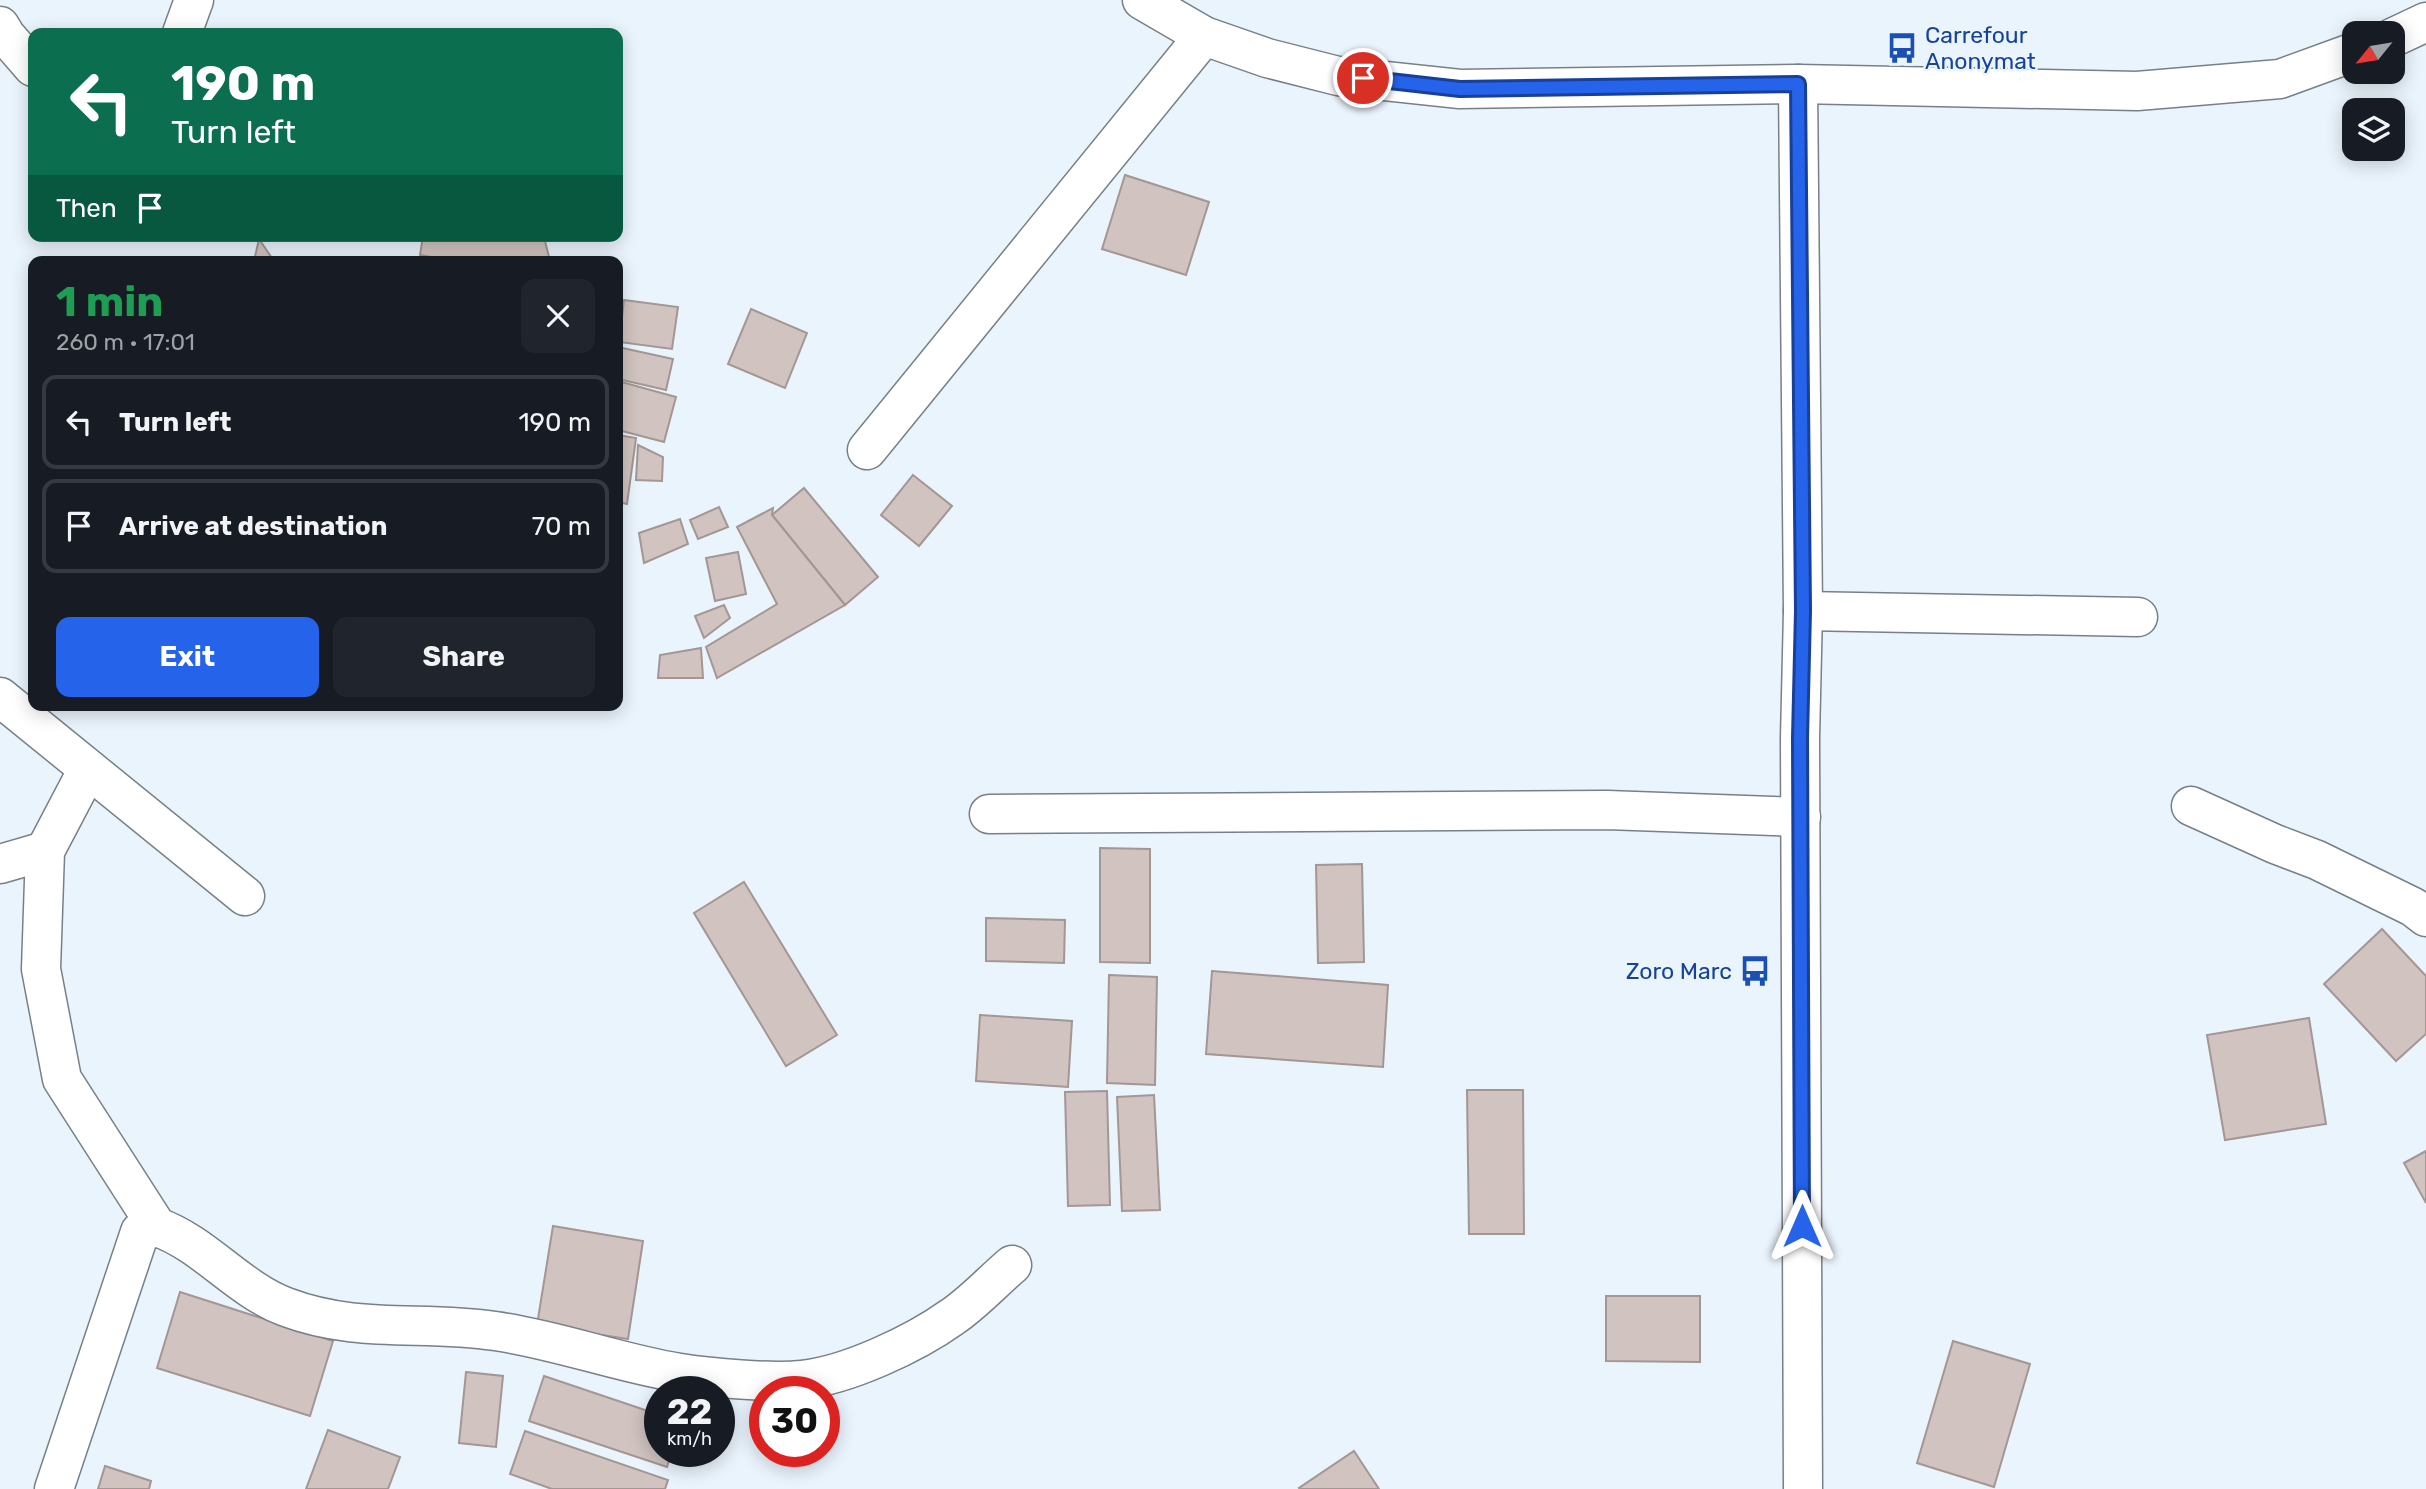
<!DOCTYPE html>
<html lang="en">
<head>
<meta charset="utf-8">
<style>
	body { margin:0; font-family:Rubik,sans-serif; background:#20242c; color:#f1f3f6; height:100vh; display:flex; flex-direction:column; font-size:26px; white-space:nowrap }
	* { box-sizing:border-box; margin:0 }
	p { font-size:23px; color:#9ea1a6 }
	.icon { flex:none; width:38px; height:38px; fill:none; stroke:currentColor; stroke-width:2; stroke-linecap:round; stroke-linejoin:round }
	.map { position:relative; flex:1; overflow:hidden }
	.panel { position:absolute; left:28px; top:256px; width:595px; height:455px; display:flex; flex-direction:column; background:#171b24; border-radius:14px; box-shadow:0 4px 18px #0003 }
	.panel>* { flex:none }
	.banner { position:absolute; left:28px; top:28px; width:595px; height:214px; border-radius:14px; box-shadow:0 4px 18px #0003; background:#0b6e4f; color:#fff; overflow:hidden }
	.needle { width:46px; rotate:240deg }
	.tools { position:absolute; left:2342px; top:21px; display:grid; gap:14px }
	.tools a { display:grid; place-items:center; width:63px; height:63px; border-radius:14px; background:#171b24; box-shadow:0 4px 18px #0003; font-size:35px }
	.speed { position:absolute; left:644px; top:1376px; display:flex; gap:14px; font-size:35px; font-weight:700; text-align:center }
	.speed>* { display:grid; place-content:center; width:91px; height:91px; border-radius:50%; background:#171b24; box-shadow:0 4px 18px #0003; line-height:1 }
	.speed small { font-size:18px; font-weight:400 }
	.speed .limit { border:10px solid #d22; background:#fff; color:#111 }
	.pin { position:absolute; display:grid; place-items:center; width:60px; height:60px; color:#fff; margin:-30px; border:4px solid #fff; border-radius:50%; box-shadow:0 2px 7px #0007 }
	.me { position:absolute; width:77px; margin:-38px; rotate:0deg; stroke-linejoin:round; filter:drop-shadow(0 0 5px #0008) }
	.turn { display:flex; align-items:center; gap:24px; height:147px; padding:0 28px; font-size:32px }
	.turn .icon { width:91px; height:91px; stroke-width:2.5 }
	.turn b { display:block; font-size:49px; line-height:60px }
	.then { display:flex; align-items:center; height:66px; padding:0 28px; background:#0003; gap:14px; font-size:26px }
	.round { display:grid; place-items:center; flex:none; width:74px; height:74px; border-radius:14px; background:#20242c }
	.headline { display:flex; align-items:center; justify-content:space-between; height:119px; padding:0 28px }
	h1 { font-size:42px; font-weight:700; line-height:52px; color:#1e9e55 }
	.button { display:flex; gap:14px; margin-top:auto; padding:14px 28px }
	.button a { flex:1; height:80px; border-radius:14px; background:#2563eb; color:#fff; font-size:28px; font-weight:700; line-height:80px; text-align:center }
	.button a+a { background:#20242c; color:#f1f3f6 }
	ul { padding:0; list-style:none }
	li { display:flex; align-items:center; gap:21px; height:94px; margin:0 14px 10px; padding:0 14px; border:4px solid #363941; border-radius:14px }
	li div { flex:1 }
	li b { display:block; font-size:26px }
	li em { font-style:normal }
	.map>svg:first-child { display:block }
</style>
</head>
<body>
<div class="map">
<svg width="2426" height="1489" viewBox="0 0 2426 1489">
	<rect width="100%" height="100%" fill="#eaf4fc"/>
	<g fill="#d0c3c0" stroke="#a39693" stroke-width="2">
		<polygon points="1125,175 1209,202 1186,275 1102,249"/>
		<polygon points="423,236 544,237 550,261 454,261 420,255"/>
		<polygon points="259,239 274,261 254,261"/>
		<polygon points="624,300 678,307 672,349 619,342"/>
		<polygon points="751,309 807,333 785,388 728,364"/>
		<polygon points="618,347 673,359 666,390 618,379"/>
		<polygon points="618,381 676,397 664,442 618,430"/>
		<polygon points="618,435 636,438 627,504 618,502"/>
		<polygon points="638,445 663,457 662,481 636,480"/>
		<polygon points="913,475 952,506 919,546 881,515"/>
		<polygon points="804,488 878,577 845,605 772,515"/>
		<polygon points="719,507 728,527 698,539 690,520"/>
		<polygon points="773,508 772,515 845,605 717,678 706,647 777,604 737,527"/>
		<polygon points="680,519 688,544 644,563 639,533"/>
		<polygon points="738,552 746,594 715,601 706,558"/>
		<polygon points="724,605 730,618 704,638 695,616"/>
		<polygon points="701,648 703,678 658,678 660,655"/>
		<polygon points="1100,848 1150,849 1150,963 1100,962"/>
		<polygon points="1362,864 1364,962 1318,963 1316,865"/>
		<polygon points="744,882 837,1035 786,1066 694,913"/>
		<polygon points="986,918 1065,920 1064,963 986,961"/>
		<polygon points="2382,929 2426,976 2426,1034 2396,1061 2324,984"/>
		<polygon points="1212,971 1388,985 1383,1067 1206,1054"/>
		<polygon points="1109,975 1157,977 1155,1085 1107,1083"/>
		<polygon points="980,1015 1072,1021 1068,1087 976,1081"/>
		<polygon points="2309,1018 2326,1124 2225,1140 2207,1035"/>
		<polygon points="1467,1090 1523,1090 1524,1234 1469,1234"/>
		<polygon points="1107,1091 1110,1205 1068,1206 1065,1092"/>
		<polygon points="1154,1095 1160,1210 1122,1211 1117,1097"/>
		<polygon points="2426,1151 2426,1203 2404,1163"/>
		<polygon points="553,1226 643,1241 628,1339 537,1325"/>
		<polygon points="180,1292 333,1341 310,1416 157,1368"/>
		<polygon points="1606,1296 1700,1296 1700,1362 1606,1361"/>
		<polygon points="1953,1341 2030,1364 1994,1487 1917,1463"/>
		<polygon points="466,1372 503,1376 496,1447 459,1443"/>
		<polygon points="544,1376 660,1415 660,1451 672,1451 667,1467 529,1421"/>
		<polygon points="328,1430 400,1457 388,1489 306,1489"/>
		<polygon points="525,1431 668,1480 665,1489 552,1489 510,1474"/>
		<polygon points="1354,1451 1379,1489 1300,1489 1299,1488"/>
		<polygon points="105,1466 151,1481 149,1489 98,1489"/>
	</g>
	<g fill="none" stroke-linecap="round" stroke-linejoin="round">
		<defs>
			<g id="minor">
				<polyline points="1142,0 1204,36 1267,58 1338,76 1460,89 1798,84 2137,91 2280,79 2354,52"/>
				<polyline points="0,26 6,36 33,67"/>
				<polyline points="182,33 194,0"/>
				<polyline points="2392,38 2426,22"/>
				<polyline points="1798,84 1803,611 1800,738 1803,1489"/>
				<polyline points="867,450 1204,36"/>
				<polyline points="1803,611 2138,617"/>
				<polyline points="0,697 245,896"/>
				<path d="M88 769 45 851 41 969 62 1079 157 1227C205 1244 238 1289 286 1307 357 1334 423 1320 495 1331 558 1340 618 1363 680 1373 712 1378 770 1383 802 1380 848 1375 914 1344 952 1317 973 1303 992 1282 1012 1265"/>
				<polyline points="2191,806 2275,844 2317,860 2413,907 2426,917"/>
				<polyline points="989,814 1607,810 1801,817"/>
				<polyline points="0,864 45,851"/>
				<polyline points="54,1489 140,1232 157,1227"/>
			</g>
		</defs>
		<use href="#minor" stroke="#778088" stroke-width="41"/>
		<use href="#minor" stroke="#fff" stroke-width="38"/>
	</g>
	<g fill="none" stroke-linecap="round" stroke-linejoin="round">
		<defs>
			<polyline id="route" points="1363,78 1460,89 1798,84 1803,611 1800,738 1802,1226"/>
		</defs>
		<use href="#route" stroke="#184099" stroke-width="18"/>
		<use href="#route" stroke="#2563eb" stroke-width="12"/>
	</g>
	<defs>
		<symbol id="bus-bare" viewBox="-9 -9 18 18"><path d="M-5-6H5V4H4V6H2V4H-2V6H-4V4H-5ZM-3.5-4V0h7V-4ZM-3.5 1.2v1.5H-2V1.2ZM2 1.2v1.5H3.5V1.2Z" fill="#1a4fb4" stroke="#eaf4fc" stroke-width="2.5" paint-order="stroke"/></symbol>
	</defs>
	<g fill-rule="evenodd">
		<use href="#bus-bare" x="1880" y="26" width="44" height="44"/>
		<use href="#bus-bare" x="1733" y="949" width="44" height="44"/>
	</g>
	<g text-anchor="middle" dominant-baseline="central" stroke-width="5" stroke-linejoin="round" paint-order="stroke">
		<g font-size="23" fill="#164399" stroke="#eaf4fc" text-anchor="start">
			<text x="1925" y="35">Carrefour<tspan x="1925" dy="26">Anonymat</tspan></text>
			<text x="1732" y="971" text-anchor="end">Zoro Marc</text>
		</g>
	</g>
</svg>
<div class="tools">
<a><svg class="needle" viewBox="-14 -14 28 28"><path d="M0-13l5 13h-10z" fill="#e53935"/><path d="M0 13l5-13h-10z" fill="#9ea1a6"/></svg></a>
<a><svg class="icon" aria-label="layers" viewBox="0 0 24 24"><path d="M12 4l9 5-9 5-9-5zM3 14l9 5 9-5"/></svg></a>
</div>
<div class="speed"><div>22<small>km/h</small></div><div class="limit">30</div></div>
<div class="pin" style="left:1363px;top:78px;background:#d93025"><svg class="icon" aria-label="arrive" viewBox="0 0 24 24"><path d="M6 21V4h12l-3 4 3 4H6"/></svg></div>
<svg class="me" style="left:1802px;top:1226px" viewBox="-20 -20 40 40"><path d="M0-17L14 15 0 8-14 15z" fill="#2563eb" stroke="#fff" stroke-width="4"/></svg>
<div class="banner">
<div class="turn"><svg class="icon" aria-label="left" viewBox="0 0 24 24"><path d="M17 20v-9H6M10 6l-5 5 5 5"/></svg><div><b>190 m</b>Turn left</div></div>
<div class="then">Then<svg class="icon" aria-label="arrive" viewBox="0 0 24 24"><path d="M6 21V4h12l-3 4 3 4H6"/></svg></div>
</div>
<section class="panel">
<div class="headline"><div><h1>1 min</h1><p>260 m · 17:01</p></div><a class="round"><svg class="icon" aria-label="close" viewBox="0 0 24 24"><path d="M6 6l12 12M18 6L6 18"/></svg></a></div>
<ul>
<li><svg class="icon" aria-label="left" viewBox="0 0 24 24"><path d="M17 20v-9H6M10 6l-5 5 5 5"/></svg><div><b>Turn left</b></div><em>190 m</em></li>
<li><svg class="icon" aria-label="arrive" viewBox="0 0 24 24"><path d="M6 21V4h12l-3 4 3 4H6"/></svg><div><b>Arrive at destination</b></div><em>70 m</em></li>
</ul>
<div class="button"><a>Exit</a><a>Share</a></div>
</section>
</div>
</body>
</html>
